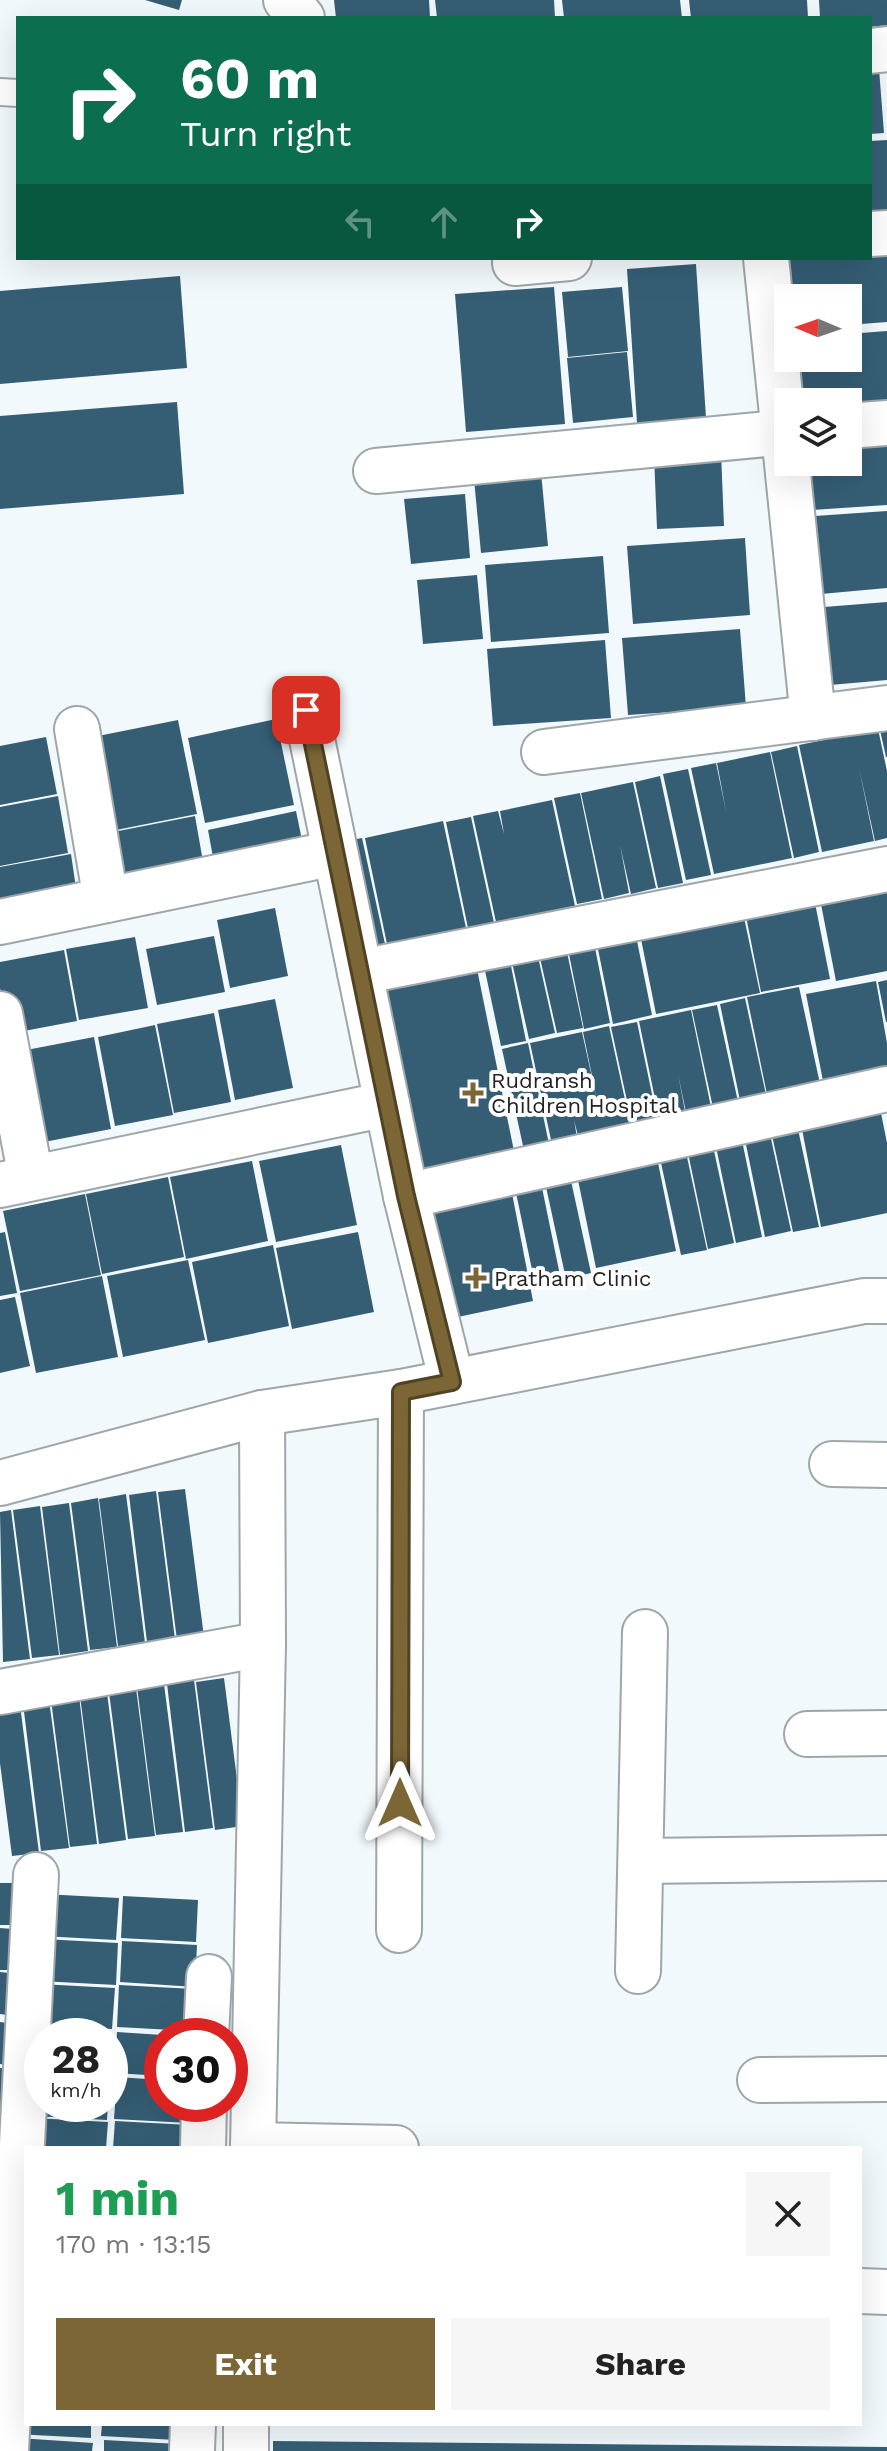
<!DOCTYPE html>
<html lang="en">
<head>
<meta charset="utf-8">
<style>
	body { margin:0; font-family:"Work Sans",sans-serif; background:#f6f6f6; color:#222; height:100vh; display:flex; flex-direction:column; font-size:30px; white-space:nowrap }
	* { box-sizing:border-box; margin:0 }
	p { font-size:26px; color:#767676 }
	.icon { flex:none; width:44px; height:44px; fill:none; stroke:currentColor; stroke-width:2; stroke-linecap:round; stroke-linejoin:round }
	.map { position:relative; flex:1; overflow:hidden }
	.panel { position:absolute; left:24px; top:2146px; width:838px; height:280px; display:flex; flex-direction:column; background:#fff; border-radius:0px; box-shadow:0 8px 32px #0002 }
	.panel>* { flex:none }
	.banner { position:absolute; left:16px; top:16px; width:856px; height:244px; border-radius:0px; box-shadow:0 8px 32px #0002; background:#0b6e4f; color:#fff; overflow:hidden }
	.needle { width:52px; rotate:272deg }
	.tools { position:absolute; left:774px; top:284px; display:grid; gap:16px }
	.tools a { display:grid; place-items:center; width:88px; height:88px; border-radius:0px; background:#fff; box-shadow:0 8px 32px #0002; font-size:40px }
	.speed { position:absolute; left:24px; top:2018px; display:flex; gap:16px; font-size:40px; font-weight:700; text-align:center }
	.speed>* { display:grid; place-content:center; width:104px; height:104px; border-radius:50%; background:#fff; box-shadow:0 8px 32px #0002; line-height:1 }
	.speed small { font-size:20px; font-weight:400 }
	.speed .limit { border:12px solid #d22; background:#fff; color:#111 }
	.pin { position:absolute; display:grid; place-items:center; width:68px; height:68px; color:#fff; margin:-34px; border-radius:16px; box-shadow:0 4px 12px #0006 }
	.me { position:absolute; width:88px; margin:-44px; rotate:0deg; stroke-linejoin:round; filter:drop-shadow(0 0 6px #0008) }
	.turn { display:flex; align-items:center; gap:28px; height:168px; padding:0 32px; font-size:36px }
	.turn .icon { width:104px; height:104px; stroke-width:2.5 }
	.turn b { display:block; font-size:56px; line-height:68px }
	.lanes { display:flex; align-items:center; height:76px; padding:0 32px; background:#0003; justify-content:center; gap:40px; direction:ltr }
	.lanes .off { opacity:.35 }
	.round { display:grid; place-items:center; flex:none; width:84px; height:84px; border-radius:0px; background:#f6f6f6 }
	.summary { display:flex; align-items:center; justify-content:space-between; height:136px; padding:0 32px }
	h1 { font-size:48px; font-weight:700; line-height:60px; color:#1e9e55 }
	.cta { display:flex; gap:16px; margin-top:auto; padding:16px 32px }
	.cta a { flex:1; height:92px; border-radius:0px; background:#7c6636; color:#fff; font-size:32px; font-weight:700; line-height:92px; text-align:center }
	.cta a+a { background:#f6f6f6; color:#222 }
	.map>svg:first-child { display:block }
</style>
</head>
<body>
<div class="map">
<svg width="887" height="2451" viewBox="0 0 887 2451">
	<rect width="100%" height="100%" fill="#f2f9fd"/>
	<g fill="#355e75">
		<polygon points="145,0 182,0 179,10"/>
		<polygon points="334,0 429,0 430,18 336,18"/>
		<polygon points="435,0 554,0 555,18 437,18"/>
		<polygon points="562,0 680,0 682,18 564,18"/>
		<polygon points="689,0 807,0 808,18 691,18"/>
		<polygon points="819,0 887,0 887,25 870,27 870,18 820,18"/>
		<polygon points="870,56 878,56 884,133 870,134"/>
		<polygon points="887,140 887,218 870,219 870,141"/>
		<polygon points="887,244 887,322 848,325 848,298 788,298 782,258 870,258 870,245"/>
		<polygon points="696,264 706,418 637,423 627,269"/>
		<polygon points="180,276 187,368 0,384 0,291"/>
		<polygon points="554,287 565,424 466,432 455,294"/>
		<polygon points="622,287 628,351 568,357 562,292"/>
		<polygon points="887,331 887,409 848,411 848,402 794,402 791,358 848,358 848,334"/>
		<polygon points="627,352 633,417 573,423 567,358"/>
		<polygon points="177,402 184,494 0,509 0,416"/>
		<polygon points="887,426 887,505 812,510 809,462 848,462 848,429"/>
		<polygon points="721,452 724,526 657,529 654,455"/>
		<polygon points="541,472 548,546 481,553 474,479"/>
		<polygon points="465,494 470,558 411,564 404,499"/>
		<polygon points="887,511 887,588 821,594 815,516"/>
		<polygon points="745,538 750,615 633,624 627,546"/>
		<polygon points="603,556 609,633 491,642 485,565"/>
		<polygon points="477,575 483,639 423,644 417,580"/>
		<polygon points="887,602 887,680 830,685 824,607"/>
		<polygon points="740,629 746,707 628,715 622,638"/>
		<polygon points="605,640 611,718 493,726 487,649"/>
		<polygon points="276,719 294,805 205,823 188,738"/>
		<polygon points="178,720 197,814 106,832 88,738"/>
		<polygon points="887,728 887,757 886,757 880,730"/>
		<polygon points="878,729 887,771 887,838 875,841 859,768 874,841 822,852 799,745"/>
		<polygon points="46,737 57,794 0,805 0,746"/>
		<polygon points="797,746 819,852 794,858 771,752"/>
		<polygon points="770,752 792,858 714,874 691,768 716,763 726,811 717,763"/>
		<polygon points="688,769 711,875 686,880 663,774"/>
		<polygon points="660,776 683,883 658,888 635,782"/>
		<polygon points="633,782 656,888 631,894 620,845 629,893 604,899 581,793"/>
		<polygon points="580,793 602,899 577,904 554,798"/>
		<polygon points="58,796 68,853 0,866 0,807"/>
		<polygon points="552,800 575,906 496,922 473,816 498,811 504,834 500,811"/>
		<polygon points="296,811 304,850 215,868 208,830"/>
		<polygon points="195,816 205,873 114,890 103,834"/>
		<polygon points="471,817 494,923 468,928 446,822"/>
		<polygon points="443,821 466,928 387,944 365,838"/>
		<polygon points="362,838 385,944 359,950 337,843"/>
		<polygon points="71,854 76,888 0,902 0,867"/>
		<polygon points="887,881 887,971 836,981 819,894"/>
		<polygon points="813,893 830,979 761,992 744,906"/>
		<polygon points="275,908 288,976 230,988 217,920"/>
		<polygon points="742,908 760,993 656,1014 639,929"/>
		<polygon points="635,931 652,1015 613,1024 596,939"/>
		<polygon points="214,936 225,992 157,1005 146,949"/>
		<polygon points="135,937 148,1008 79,1020 66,949"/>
		<polygon points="593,938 610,1023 584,1029 567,944"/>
		<polygon points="565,943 583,1028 557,1033 538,949"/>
		<polygon points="536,948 555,1033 529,1039 510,953"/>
		<polygon points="64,950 77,1021 8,1034 0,988 0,962"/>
		<polygon points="509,956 526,1041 501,1046 483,961"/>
		<polygon points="476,964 516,1161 413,1182 372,985"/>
		<polygon points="887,980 887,1022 886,1022 878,982"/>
		<polygon points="876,981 887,1043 887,1068 823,1081 806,994"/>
		<polygon points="799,987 822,1093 769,1104 747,997"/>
		<polygon points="745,998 768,1104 742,1110 720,1004"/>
		<polygon points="275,999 293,1088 235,1100 218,1010"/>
		<polygon points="717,1005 740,1111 715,1117 692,1010"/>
		<polygon points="691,1010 713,1117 688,1122 678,1074 687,1122 661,1128 639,1021"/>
		<polygon points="214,1013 231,1102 174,1113 157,1024"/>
		<polygon points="637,1022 659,1128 634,1133 611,1027"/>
		<polygon points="155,1025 173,1115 115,1126 98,1037"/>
		<polygon points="609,1026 632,1132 580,1144 574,1120 578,1143 553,1149 530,1043 582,1032 598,1105 583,1032"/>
		<polygon points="94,1037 111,1129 34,1144 16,1052"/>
		<polygon points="528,1043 550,1149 525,1155 502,1049"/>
		<polygon points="879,1103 887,1143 887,1213 821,1227 800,1119"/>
		<polygon points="796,1120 819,1227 793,1232 770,1126"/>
		<polygon points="768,1125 791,1231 765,1237 743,1130"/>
		<polygon points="740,1131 762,1237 736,1243 714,1137"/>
		<polygon points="711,1137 734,1243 708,1249 686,1143"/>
		<polygon points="684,1143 707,1250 681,1255 658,1149"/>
		<polygon points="341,1145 357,1225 276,1242 259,1161"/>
		<polygon points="656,1153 676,1251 596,1268 576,1170"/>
		<polygon points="252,1161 268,1241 186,1259 170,1177"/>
		<polygon points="568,1167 591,1273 566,1279 543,1173"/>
		<polygon points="168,1177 184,1257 102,1274 86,1194"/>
		<polygon points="540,1178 562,1285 536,1289 514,1183"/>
		<polygon points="510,1183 533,1301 453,1318 429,1199"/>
		<polygon points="85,1194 101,1275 20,1291 3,1211"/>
		<polygon points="5,1232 17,1293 0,1296 0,1233"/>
		<polygon points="358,1232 374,1312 292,1329 276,1248"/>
		<polygon points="273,1245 289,1326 208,1343 192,1262"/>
		<polygon points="188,1260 205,1340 123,1357 107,1276"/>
		<polygon points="102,1276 118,1357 36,1373 20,1293"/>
		<polygon points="15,1297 30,1366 0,1373 0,1300"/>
		<polygon points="185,1489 204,1637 177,1640 158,1492"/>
		<polygon points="156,1491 175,1639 147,1642 129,1495"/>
		<polygon points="126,1494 145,1643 118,1646 99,1499"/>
		<polygon points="98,1498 117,1647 90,1650 71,1503"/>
		<polygon points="69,1503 88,1651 60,1655 42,1507"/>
		<polygon points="40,1506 59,1655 32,1658 13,1510"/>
		<polygon points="11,1510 30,1659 3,1662 0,1512"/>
		<polygon points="224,1678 243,1826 215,1830 196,1682"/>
		<polygon points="194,1680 213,1828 185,1832 167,1684"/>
		<polygon points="164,1684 183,1832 156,1835 137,1687"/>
		<polygon points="136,1688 155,1836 128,1839 109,1692"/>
		<polygon points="107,1693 126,1840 99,1844 80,1696"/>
		<polygon points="79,1696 97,1844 70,1847 51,1700"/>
		<polygon points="49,1700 69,1848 41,1851 23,1703"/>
		<polygon points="20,1705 39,1853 12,1856 0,1763 0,1708"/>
		<polygon points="0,1883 13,1883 11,1925 0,1925"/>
		<polygon points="43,1894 119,1898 116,1940 41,1936"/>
		<polygon points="123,1896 198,1900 196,1942 121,1938"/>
		<polygon points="0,1928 13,1929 10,1970 0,1970"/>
		<polygon points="43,1939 118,1943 116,1985 40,1981"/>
		<polygon points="122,1941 197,1945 195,1987 120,1982"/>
		<polygon points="0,1972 10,1973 7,2015 0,2014"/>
		<polygon points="40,1984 115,1988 112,2029 37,2025"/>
		<polygon points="119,1985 194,1989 192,2031 117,2027"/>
		<polygon points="0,2022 8,2023 6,2065 0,2064"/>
		<polygon points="35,2029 110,2033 110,2036 42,2036"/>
		<polygon points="117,2032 162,2035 162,2076 115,2073"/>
		<polygon points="0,2068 7,2068 5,2110 0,2109"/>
		<polygon points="117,2077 162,2080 162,2104 190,2104 189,2123 114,2119"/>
		<polygon points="42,2104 108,2104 107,2120 33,2116"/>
		<polygon points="33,2118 108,2122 106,2148 31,2148"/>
		<polygon points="115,2121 189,2125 188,2148 113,2148"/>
		<polygon points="26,2424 91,2424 91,2438 15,2434"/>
		<polygon points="102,2424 177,2424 176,2440 101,2436"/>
		<polygon points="18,2438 93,2443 92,2451 17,2451"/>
		<polygon points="104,2440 179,2444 178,2451 104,2451"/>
		<polygon points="273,2441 887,2447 887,2451 273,2451"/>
	</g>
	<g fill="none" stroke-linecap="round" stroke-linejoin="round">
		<defs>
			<polyline id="service" points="0,92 18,93"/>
			<g id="minor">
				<polyline points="286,0 302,18"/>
				<polyline points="870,51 887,49"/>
				<polyline points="870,234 887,233"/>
				<polyline points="766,258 813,718"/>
				<polyline points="515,263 569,258"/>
				<polyline points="848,426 887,423"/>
				<polyline points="376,471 788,432"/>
				<polyline points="306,710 406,1196 452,1382"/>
				<polyline points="77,729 106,900"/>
				<polyline points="544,752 887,708"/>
				<polyline points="0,922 335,853"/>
				<polyline points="360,972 887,869"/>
				<polyline points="0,1014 31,1178"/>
				<polyline points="0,1185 387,1104"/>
				<polyline points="406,1196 887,1089"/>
				<polyline points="832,1464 887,1465"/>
				<polyline points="0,1692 263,1644"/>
				<polyline points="807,1734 887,1733"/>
				<polyline points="641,1861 887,1858"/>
				<polyline points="399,1930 401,1392"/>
				<polyline points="638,1971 645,1632"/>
				<polyline points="206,2036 209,1977"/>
				<polyline points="760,2080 887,2079"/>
				<polyline points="253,2145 396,2148"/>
				<polyline points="203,2148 204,2104"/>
				<polyline points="253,2148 263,1644 262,1413"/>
				<polyline points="860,2291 887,2292"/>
				<polyline points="6,2451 36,1875"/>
				<polyline points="192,2451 193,2424"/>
				<polyline points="246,2451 246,2424"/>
			</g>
			<polyline id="tertiary" points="0,1483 262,1413 401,1392 864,1301 887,1301"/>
		</defs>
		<use href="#service" stroke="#9fa6aa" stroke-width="30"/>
		<use href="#minor" stroke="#9fa6aa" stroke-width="48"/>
		<use href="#tertiary" stroke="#9fa6aa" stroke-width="48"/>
		<use href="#service" stroke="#fff" stroke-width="26"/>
		<use href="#minor" stroke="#fff" stroke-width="44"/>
		<use href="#tertiary" stroke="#fff" stroke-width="44"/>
	</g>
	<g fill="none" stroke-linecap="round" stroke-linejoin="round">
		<defs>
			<polyline id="route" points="306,710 406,1196 452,1382 401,1392 400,1803"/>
		</defs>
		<use href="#route" stroke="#514223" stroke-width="20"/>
		<use href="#route" stroke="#7c6636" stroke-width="14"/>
	</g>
	<g fill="#7c6636" stroke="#fff" stroke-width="3">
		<path d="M469 1081h8v8h8v8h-8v8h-8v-8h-8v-8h8z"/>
		<path d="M472 1266h8v8h8v8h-8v8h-8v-8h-8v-8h8z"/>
	</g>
	<g text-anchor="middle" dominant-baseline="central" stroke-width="8" stroke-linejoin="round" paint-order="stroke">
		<g font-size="22" fill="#202224" stroke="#fff" text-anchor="start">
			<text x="491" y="1080">Rudransh<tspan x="491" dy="25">Children Hospital</tspan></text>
			<text x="494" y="1278">Pratham Clinic</text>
		</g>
	</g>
</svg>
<div class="tools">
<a><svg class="needle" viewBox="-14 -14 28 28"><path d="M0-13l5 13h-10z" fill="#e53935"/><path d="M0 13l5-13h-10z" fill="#767676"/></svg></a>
<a><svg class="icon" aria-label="layers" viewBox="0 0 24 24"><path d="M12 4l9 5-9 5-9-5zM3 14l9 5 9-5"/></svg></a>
</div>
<div class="speed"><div>28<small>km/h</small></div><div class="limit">30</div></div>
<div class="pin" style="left:306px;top:710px;background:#d93025"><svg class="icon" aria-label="arrive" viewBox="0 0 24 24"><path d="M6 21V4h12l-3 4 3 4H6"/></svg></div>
<svg class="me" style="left:400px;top:1803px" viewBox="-20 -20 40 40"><path d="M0-17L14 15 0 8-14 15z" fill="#7c6636" stroke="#fff" stroke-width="4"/></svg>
<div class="banner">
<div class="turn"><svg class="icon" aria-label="right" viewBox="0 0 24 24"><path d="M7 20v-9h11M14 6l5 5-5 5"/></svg><div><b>60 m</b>Turn right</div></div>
<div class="lanes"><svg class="icon off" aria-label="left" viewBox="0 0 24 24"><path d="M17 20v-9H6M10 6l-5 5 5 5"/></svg><svg class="icon off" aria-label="ahead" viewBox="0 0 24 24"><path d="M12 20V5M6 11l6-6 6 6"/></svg><svg class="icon" aria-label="right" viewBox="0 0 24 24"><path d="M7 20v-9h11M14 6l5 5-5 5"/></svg></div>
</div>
<section class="panel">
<div class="summary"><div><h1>1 min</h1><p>170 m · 13:15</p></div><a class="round"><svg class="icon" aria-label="close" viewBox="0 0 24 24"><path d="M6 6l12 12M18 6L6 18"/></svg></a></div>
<div class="cta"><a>Exit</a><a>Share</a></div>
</section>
</div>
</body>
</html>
